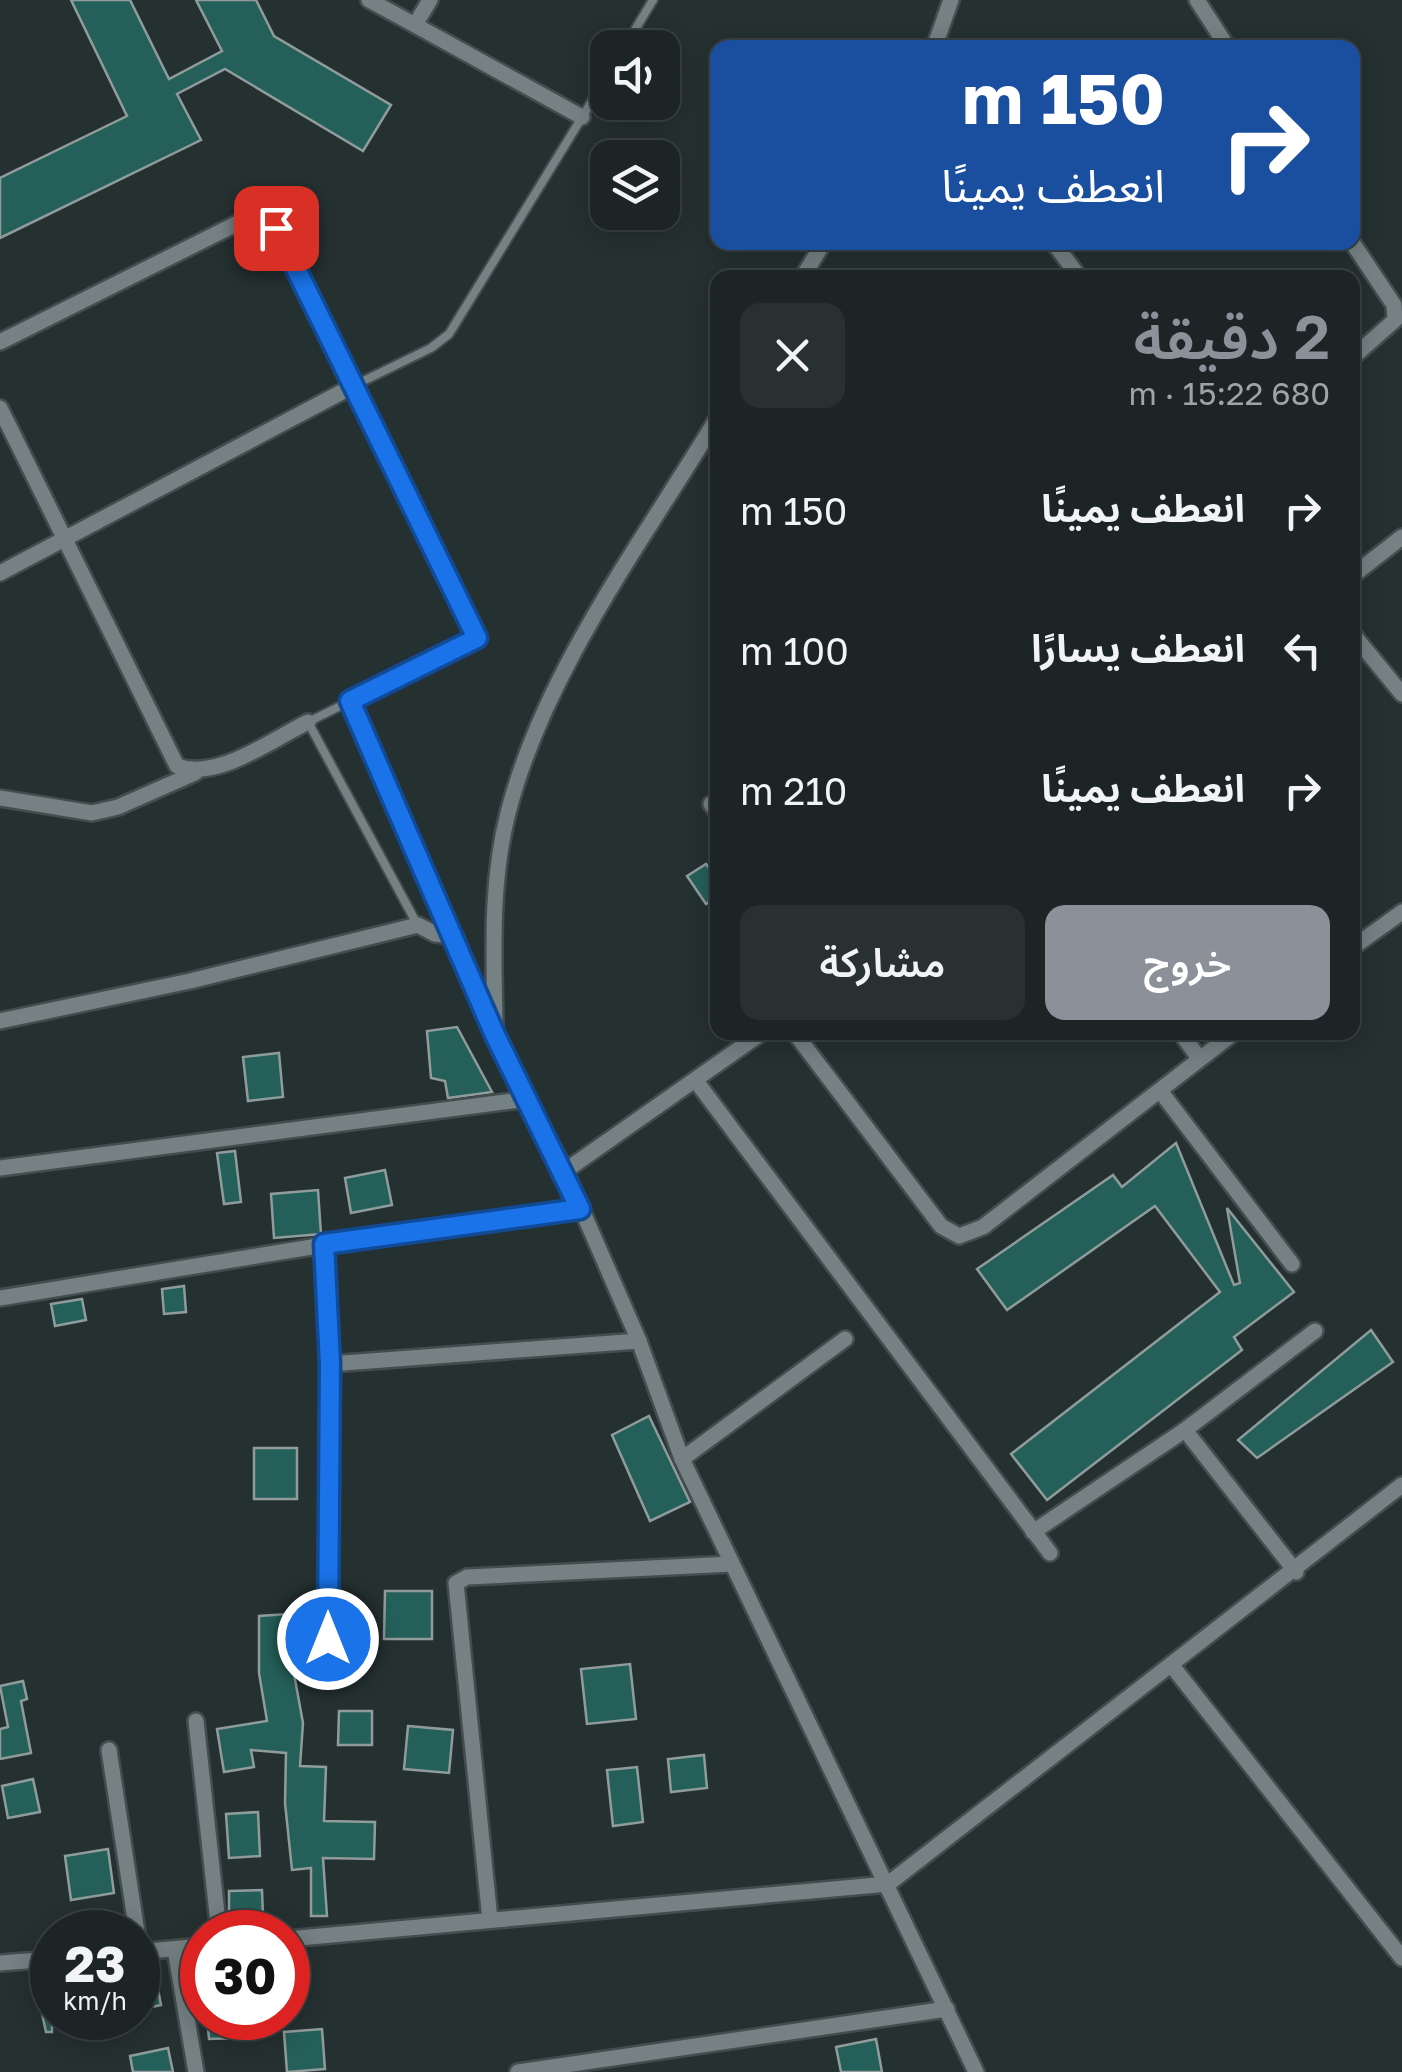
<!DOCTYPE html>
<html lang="ar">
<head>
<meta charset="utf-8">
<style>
	body { margin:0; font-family:"Golos Text","Noto Sans Arabic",sans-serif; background:#293032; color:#f1f3f6; direction:rtl; height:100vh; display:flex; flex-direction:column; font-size:38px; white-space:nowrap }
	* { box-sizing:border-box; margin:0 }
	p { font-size:32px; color:#a0a4a7 }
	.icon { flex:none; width:55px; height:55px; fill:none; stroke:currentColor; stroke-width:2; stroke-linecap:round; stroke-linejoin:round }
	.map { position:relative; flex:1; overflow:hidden; direction:ltr }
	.drawer { position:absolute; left:710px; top:270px; width:650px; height:770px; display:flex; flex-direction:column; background:#1c2425; border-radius:20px; box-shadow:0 5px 25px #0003,0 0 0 2px #3a4142; direction:rtl }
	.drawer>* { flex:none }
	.top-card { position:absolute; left:710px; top:40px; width:650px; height:210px; border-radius:20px; box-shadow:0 5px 25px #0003,0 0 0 2px #3a4142; direction:rtl; background:#1a4fa0; color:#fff; overflow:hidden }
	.controls { position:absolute; left:590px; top:30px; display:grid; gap:20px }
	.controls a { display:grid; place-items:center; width:90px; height:90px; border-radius:20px; background:#1c2425; box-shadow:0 5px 25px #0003,0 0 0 2px #3a4142; font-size:50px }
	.speed { position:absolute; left:30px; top:1910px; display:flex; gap:20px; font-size:50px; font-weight:700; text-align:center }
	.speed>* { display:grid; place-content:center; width:130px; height:130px; border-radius:50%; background:#1c2425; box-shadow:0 5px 25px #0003,0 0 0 2px #3a4142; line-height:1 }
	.speed small { font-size:25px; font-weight:400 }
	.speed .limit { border:15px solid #d22; background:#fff; color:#111 }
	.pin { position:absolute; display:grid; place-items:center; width:85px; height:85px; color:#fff; margin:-42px; border-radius:20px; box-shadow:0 5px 15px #0006 }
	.me { position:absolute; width:110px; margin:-55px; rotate:0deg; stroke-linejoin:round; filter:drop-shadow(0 0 8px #0008) }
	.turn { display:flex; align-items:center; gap:35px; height:210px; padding:0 30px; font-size:45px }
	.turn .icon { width:130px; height:130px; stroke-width:2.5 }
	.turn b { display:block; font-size:70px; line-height:85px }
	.round { display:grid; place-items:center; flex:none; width:105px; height:105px; border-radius:20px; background:#293032 }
	.head { display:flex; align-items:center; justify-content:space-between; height:170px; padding:0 30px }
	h1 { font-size:60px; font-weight:600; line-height:75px; color:#8c9099 }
	.primary-button { display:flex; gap:20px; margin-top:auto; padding:20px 30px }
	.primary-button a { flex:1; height:115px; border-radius:20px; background:#8c9099; color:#fff; font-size:40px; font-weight:600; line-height:115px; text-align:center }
	.primary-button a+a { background:#293032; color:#f1f3f6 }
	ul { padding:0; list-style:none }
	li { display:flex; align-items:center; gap:30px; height:140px; padding:0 30px }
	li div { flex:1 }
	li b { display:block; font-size:38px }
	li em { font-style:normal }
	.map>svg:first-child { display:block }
</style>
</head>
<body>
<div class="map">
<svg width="1402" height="2072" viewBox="0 0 1402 2072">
	<rect width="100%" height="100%" fill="#253031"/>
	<g fill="#255f5a" stroke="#8f9c9a" stroke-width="2.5">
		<polygon points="71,0 130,0 169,79 222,51 196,0 256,0 274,36 391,105 363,151 225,69 177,94 201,140 0,238 0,178 127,116"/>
		<polygon points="706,864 718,880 718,896 706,904 687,876"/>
		<polygon points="457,1027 492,1092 448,1098 445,1081 431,1078 427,1031"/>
		<polygon points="279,1053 283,1097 248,1101 243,1057"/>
		<polygon points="1176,1143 1234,1285 1240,1283 1227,1208 1294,1292 1234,1337 1242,1350 1047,1500 1011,1454 1220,1292 1155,1206 1007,1310 977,1269 1113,1175 1122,1187"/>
		<polygon points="235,1151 241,1202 224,1204 217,1153"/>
		<polygon points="385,1170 392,1205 351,1213 345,1178"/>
		<polygon points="318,1190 321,1234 274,1238 271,1194"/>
		<polygon points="184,1286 186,1312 164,1314 162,1289"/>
		<polygon points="82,1299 86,1320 55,1326 51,1304"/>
		<polygon points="1371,1330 1393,1362 1257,1458 1238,1440"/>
		<polygon points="649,1416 690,1502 650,1521 612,1435"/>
		<rect x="254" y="1448" width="43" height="51"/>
		<polygon points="385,1591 432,1591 432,1639 384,1639"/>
		<polygon points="303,1613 305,1651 290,1652 303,1723 300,1766 326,1767 324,1821 375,1822 374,1859 323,1858 327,1916 311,1916 311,1868 292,1870 285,1803 286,1753 251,1750 254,1767 224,1772 217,1729 267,1721 259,1673 259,1616"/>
		<polygon points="630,1664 636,1719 587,1724 581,1669"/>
		<polygon points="23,1681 27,1699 21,1701 31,1753 0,1759 0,1729 8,1727 0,1686"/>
		<polygon points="339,1711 372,1711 372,1745 338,1745"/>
		<polygon points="408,1726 453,1730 449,1773 404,1769"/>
		<polygon points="704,1755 707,1788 671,1792 668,1759"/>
		<polygon points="637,1767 643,1822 613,1826 607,1770"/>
		<polygon points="33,1779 40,1812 8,1818 2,1786"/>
		<polygon points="258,1812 260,1856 229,1858 226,1814"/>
		<polygon points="108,1849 114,1893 71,1900 65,1856"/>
		<polygon points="262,1890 263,1917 229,1918 229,1891"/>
		<polygon points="153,1962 161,2005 138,2010 138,1963"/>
		<polygon points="52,1977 52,2032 46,2032 35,1981"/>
		<polygon points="207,2018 238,2018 239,2038 209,2039"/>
		<polygon points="322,2029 325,2069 287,2072 284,2032"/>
		<polygon points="876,2039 882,2072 841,2072 836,2047"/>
		<polygon points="168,2048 173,2072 133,2072 130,2056"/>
	</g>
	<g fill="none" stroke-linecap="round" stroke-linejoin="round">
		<defs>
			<g id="service">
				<polyline points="624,48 653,0"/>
				<polyline points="350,701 455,936"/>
				<polyline points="417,924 308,722 477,638 355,385 431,348 449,334 608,75"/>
			</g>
			<g id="minor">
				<polyline points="369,0 415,25 430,0"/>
				<polyline points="1197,0 1228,48"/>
				<polyline points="415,25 582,117"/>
				<polyline points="934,48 951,0"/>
				<polyline points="1053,242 1080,278"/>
				<polyline points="1352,242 1394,305 1395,320 1352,358"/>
				<polyline points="802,278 824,242"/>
				<polyline points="0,342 244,220 261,218 276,228 355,385 0,573"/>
				<path d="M0 408 177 766C217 781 271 740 308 722"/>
				<polyline points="1352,576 1402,537"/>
				<polyline points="1352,633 1402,694"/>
				<polyline points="0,798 92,813 118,807 195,773"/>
				<polyline points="711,804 718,813"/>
				<polyline points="1352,948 1402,912"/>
				<polyline points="0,1021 190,981 418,925 435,934 455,936 495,1035 565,1171 639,1341 682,1459 976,2072"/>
				<path d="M495 1026C494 955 490 883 508 813 544 672 643 541 718 417"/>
				<polyline points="794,1032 941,1226 959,1236 983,1227 1235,1032"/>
				<polyline points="1180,1032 1199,1058"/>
				<polyline points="696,1081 1050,1553"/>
				<polyline points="1161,1092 1292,1264"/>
				<polyline points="0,1168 527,1099"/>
				<polyline points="565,1171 763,1032"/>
				<polyline points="324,1245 330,1364 328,1678"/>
				<polyline points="0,1298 324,1245 580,1209"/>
				<polyline points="330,1364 639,1341"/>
				<polyline points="1185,1430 1296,1572"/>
				<polyline points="682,1459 845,1339"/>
				<polyline points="1033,1532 1185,1430 1315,1331"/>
				<polyline points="1173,1667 1402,1958"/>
				<polyline points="196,1721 219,1932"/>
				<polyline points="109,1750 140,1952"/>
				<polyline points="490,1920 456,1583 467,1577 732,1564"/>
				<polyline points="288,1939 888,1884 1402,1485"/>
				<polyline points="175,1949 196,2072"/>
				<polyline points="138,1952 202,1946"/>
				<polyline points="0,1963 52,1959"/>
				<polyline points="518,2072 947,2009"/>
			</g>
		</defs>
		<use href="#service" stroke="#434d4e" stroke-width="12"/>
		<use href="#minor" stroke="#434d4e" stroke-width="20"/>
		<use href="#service" stroke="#758183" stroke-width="8"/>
		<use href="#minor" stroke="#758183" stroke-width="15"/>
	</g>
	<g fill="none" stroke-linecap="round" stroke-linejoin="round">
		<defs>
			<polyline id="route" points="276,228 477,638 350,701 495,1035 580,1209 324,1244 330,1364 328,1639"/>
		</defs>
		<use href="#route" stroke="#114b97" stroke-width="25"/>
		<use href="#route" stroke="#1a73e8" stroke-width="18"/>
	</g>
</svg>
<div class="controls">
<a><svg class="icon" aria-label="sound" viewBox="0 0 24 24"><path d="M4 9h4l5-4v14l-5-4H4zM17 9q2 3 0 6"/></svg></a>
<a><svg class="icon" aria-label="layers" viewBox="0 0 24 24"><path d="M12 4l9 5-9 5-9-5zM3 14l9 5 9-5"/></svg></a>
</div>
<div class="speed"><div>23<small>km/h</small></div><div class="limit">30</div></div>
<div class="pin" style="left:276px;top:228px;background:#d93025"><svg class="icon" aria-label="arrive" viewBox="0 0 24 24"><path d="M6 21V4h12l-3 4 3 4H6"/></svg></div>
<svg class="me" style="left:328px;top:1639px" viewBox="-20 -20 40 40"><circle r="17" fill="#1a73e8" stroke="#fff" stroke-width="3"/><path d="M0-11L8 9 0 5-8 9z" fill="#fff"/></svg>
<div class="top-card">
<div class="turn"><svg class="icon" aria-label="right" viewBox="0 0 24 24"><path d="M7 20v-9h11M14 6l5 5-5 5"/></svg><div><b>150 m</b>انعطف يمينًا</div></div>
</div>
<section class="drawer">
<div class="head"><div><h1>2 دقيقة</h1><p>680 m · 15:22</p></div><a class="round"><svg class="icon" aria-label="close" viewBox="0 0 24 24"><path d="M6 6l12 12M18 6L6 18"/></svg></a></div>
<ul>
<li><svg class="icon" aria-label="right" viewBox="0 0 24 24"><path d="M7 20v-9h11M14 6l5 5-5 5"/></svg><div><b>انعطف يمينًا</b></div><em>150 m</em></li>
<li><svg class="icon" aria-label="left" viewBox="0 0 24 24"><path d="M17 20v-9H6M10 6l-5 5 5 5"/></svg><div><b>انعطف يسارًا</b></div><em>100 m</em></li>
<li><svg class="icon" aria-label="right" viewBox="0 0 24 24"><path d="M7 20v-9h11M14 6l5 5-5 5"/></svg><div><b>انعطف يمينًا</b></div><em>210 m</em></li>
</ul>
<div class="primary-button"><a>خروج</a><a>مشاركة</a></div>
</section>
</div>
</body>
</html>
